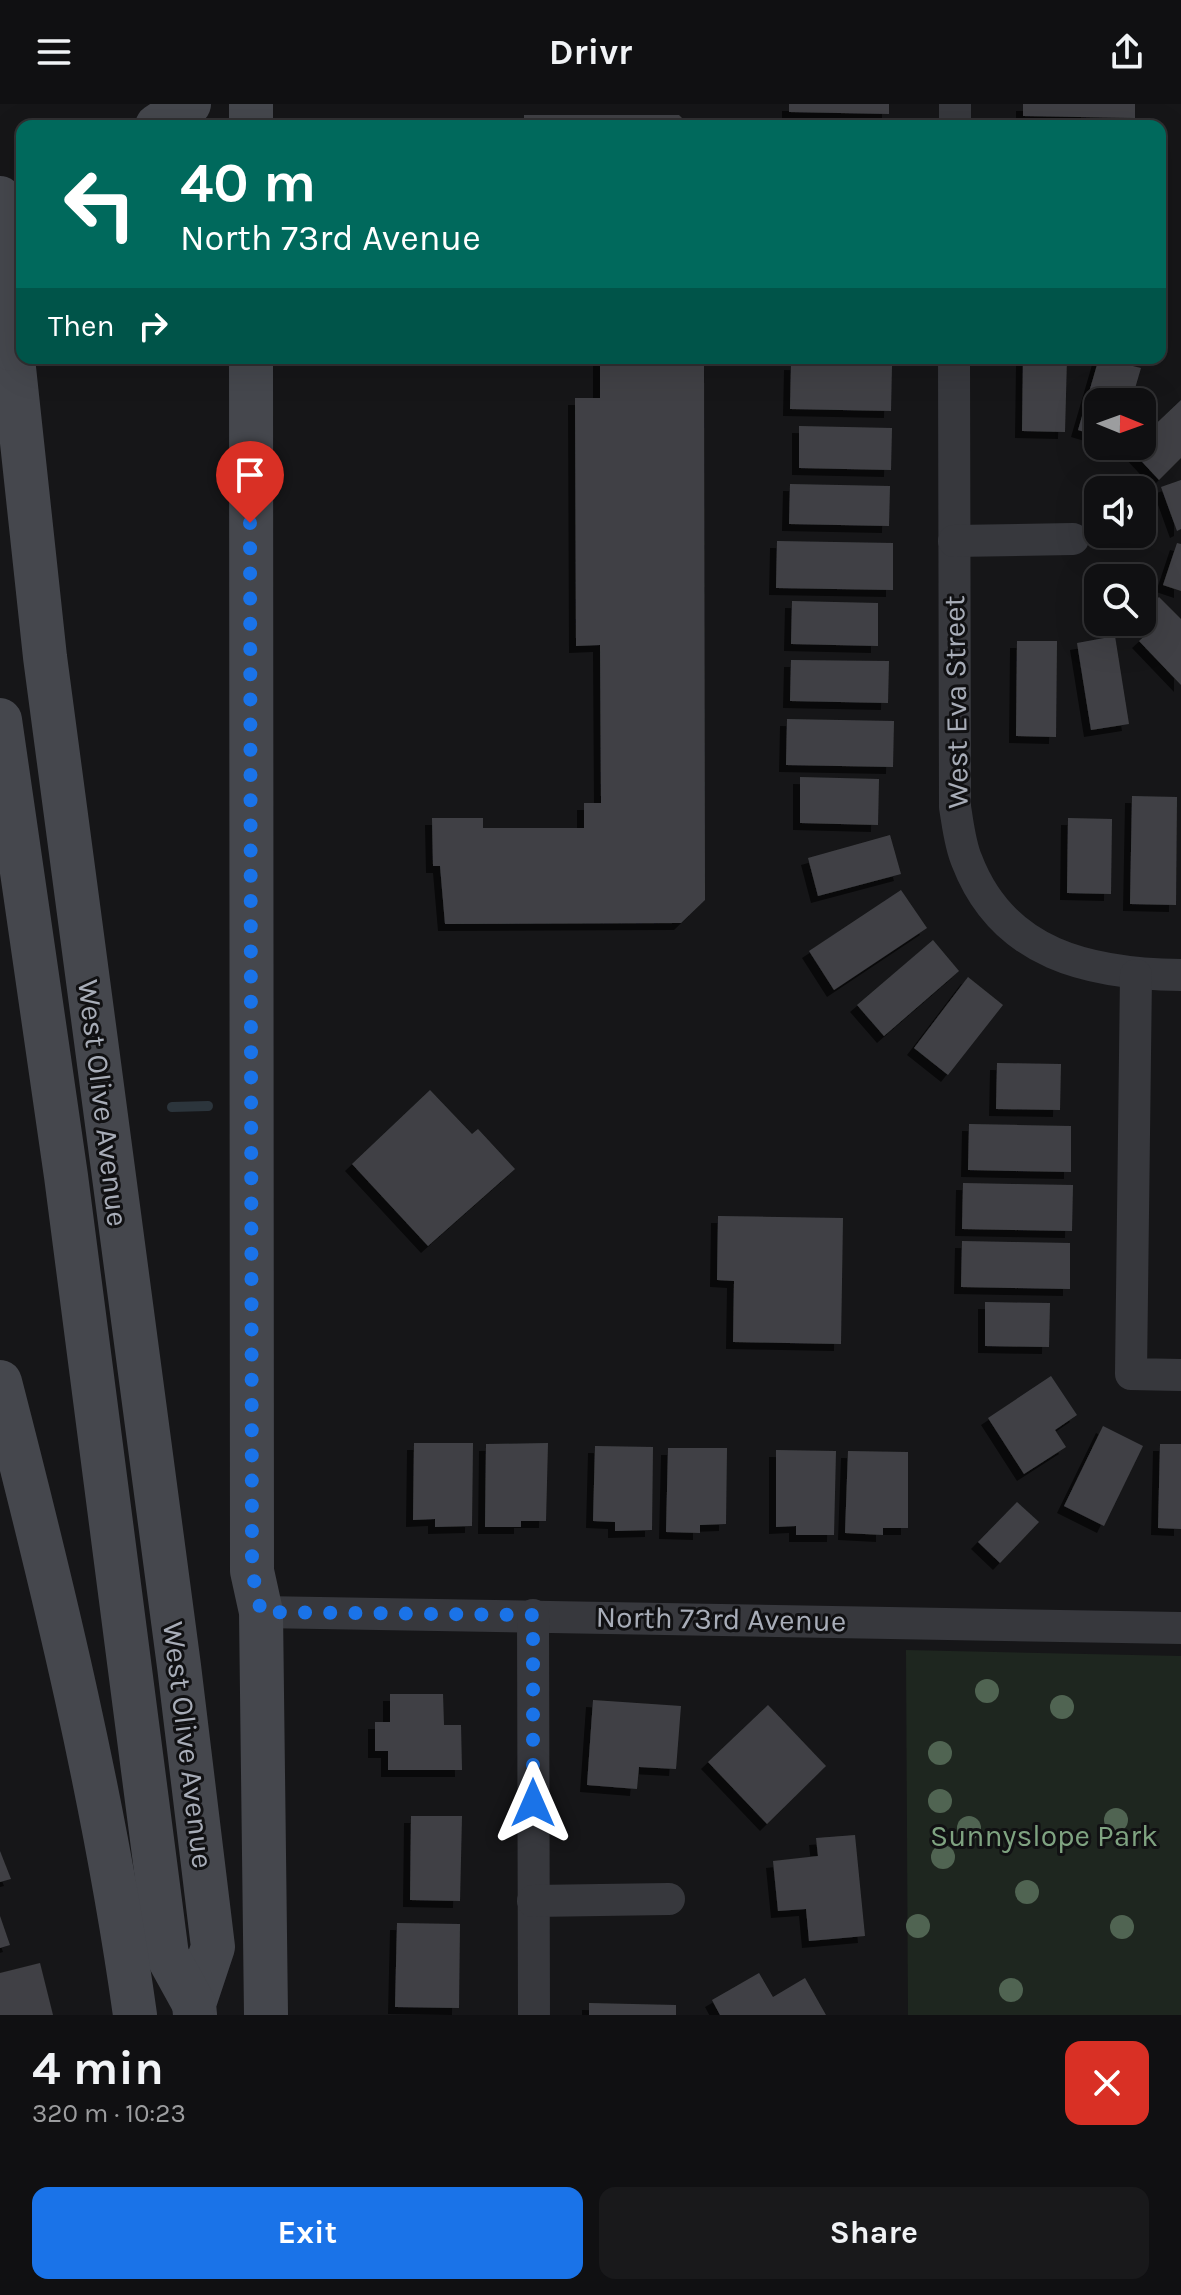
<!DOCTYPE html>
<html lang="en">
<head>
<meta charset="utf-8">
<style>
	body { margin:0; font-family:Karla,sans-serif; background:#19191b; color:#f1f3f6; height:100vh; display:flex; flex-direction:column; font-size:30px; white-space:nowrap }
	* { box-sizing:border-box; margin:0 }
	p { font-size:26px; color:#9c9d9f }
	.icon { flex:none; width:44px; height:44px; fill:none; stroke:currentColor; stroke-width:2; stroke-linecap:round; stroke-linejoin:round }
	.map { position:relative; height:1911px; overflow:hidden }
	.drawer { display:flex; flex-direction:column; background:#101012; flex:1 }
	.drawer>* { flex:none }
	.top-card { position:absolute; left:16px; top:16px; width:1150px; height:244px; border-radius:16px; box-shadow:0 8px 32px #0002,0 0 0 2px #303032; background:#00695c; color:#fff; overflow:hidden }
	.needle { width:52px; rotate:91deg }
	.tools { position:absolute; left:1084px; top:284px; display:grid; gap:16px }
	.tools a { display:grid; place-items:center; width:72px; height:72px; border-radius:16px; background:#101012; box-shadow:0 8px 32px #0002,0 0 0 2px #303032; font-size:40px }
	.pin { position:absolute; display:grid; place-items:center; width:68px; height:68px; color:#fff; margin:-82px -34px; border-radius:50% 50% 50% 0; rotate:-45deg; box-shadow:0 0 8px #0007 }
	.pin .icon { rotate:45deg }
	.me { position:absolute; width:88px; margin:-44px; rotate:0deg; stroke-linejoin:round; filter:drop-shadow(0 0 6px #0008) }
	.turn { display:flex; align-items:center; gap:28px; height:168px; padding:0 32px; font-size:36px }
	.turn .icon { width:104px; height:104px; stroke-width:2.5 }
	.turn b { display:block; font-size:56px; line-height:68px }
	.then { display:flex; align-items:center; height:76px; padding:0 32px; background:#0003; gap:16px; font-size:30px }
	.round { display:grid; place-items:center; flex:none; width:84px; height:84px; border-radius:16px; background:#19191b }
	.overview { display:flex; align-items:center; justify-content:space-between; height:136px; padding:0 32px }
	h1 { font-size:48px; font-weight:700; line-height:60px }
	.cta { display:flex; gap:16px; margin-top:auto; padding:16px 32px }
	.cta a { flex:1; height:92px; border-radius:16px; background:#1a73e8; color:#fff; font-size:32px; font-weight:700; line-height:92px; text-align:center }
	.cta a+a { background:#19191b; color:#f1f3f6 }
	header { display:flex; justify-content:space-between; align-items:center; height:104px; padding:0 32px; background:#101012; font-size:36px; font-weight:700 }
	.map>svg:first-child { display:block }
</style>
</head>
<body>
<header><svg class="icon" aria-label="menu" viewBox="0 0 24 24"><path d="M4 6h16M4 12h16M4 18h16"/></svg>Drivr<svg class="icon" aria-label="share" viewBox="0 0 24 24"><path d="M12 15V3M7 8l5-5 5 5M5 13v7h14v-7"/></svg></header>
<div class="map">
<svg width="1181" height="1911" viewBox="0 0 1181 1911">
	<defs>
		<filter id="shadow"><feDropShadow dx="-7" dy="7" stdDeviation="0" flood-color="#0009"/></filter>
	</defs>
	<rect width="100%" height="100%" fill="#161618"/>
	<polygon fill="#1e261f" points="906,1546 1181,1552 1181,1911 908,1911"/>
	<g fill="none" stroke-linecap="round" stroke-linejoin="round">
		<polyline stroke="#2c353c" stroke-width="10" points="172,1003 208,1002"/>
	</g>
	<g fill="#404145" filter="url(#shadow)">
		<polygon points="789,0 889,0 889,10 789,8"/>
		<polygon points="1023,0 1135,0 1135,14 1023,12"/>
		<polygon points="524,11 679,11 690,22 524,22"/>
		<polygon points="600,254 704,254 705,796 681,819 445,820 440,762 433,762 432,714 483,714 483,724 584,724 584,699 601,699 600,541 576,542 575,294 600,294"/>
		<polygon points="1023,254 1067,254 1065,328 1022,327"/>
		<polygon points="1099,254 1141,264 1131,298 1098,298 1098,332 1078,326"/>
		<polygon points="791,259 892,261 891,307 790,305"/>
		<polygon points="1181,296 1181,354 1159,376 1130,345 1142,342 1142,333"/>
		<polygon points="799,322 892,324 891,366 799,364"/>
		<polygon points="1181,376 1181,425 1177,427 1161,383"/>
		<polygon points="790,380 890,382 889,422 789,420"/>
		<polygon points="777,437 893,439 893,486 776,484"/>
		<polygon points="1177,439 1181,440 1181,487 1163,481"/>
		<polygon points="1159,493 1181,515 1181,581 1139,537 1150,527 1142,519 1142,509"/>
		<polygon points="792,497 878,499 878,542 791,540"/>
		<polygon points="1115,532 1129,620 1091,626 1077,539"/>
		<polygon points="1017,537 1057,537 1056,633 1016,632"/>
		<polygon points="791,556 889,557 888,599 790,597"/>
		<polygon points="787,615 894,617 893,663 786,661"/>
		<polygon points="800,673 879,675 878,721 800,719"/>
		<polygon points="1132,692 1177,693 1176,801 1130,800"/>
		<polygon points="1068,714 1112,715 1111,790 1067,789"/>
		<polygon points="890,731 901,770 818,792 808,754"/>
		<polygon points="901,786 927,824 834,886 809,847"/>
		<polygon points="933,836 959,867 884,932 857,901"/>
		<polygon points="968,873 1003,901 948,971 914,944"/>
		<polygon points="997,959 1061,960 1060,1006 996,1005"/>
		<polygon points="430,986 472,1030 478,1025 515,1065 428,1142 352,1060"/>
		<polygon points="969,1020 1071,1022 1071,1068 968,1066"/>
		<polygon points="963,1079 1073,1081 1072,1127 962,1125"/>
		<polygon points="718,1112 843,1114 841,1240 733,1238 734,1177 717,1176"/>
		<polygon points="962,1137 1070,1139 1070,1185 961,1183"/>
		<polygon points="985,1198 1050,1199 1049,1243 985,1242"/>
		<polygon points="1051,1272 1077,1311 1055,1326 1066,1343 1024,1370 988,1314"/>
		<polygon points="1103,1322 1143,1342 1104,1422 1064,1402"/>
		<polygon points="414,1339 473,1339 472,1422 435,1423 435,1415 413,1416"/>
		<polygon points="548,1339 546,1417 521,1417 521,1423 485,1423 486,1340"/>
		<polygon points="1160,1340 1181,1340 1181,1425 1158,1424"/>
		<polygon points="595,1342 653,1343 652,1426 615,1427 615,1418 593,1417"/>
		<polygon points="668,1344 727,1344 726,1420 700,1421 700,1429 666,1428"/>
		<polygon points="776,1346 836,1347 834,1431 796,1431 796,1422 776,1423"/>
		<polygon points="848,1347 908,1348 908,1424 883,1424 883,1431 845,1429"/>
		<polygon points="1017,1398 1039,1418 1000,1459 978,1438"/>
		<polygon points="390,1590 443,1590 444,1621 461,1621 462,1666 388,1666 388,1647 375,1647 375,1618 390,1618"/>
		<polygon points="593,1596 681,1602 676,1665 639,1663 637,1685 587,1681"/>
		<polygon points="768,1601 826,1662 767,1720 708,1658"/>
		<polygon points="411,1712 462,1712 460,1797 410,1796"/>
		<polygon points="855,1731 865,1832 809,1837 806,1805 778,1807 773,1757 818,1752 816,1734"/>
		<polygon points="0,1747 11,1775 0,1778"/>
		<polygon points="0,1812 10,1841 0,1844"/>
		<polygon points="397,1819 460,1820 459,1904 395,1903"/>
		<polygon points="40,1859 53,1911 0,1911 0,1869"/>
		<polygon points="759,1869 773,1893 805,1874 826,1911 720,1911 712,1896"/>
		<polygon points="589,1899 676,1901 676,1911 589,1911"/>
	</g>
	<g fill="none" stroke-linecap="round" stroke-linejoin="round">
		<g stroke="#37383d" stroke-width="32">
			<polyline points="955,22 955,0"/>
			<path d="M954 254 955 703C958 721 960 741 967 757 1003 851 1090 870 1181 871"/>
			<polyline points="954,437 1073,435"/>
			<polyline points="1136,871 1131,1270 1181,1271"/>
			<polyline points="261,1508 1181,1524"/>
			<polyline points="533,1511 534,1911"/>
			<polyline points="533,1797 669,1795"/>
		</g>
		<g stroke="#45474d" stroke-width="44">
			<polyline points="157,22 189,0"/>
			<polyline points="251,22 251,0"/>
			<polyline points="12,245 45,553 179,1562 213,1843 194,1900 195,1911"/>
			<polyline points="251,254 252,1467 261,1508 266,1911"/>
			<polyline points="0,616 66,1072 167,1851 194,1900"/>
			<path d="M0 1278C54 1487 105 1697 135 1911"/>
		</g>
		<polyline stroke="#45474d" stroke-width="44" points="0,94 12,245"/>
	</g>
	<g fill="#506452">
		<circle cx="987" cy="1587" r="12"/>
		<circle cx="1062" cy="1603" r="12"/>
		<circle cx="940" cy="1649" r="12"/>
		<circle cx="940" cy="1697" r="12"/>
		<circle cx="1116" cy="1716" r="12"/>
		<circle cx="969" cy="1724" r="12"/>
		<circle cx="943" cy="1753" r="12"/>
		<circle cx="1027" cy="1788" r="12"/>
		<circle cx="918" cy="1822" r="12"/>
		<circle cx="1122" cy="1823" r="12"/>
		<circle cx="1011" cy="1886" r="12"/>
	</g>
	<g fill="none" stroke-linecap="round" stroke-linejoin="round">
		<polyline stroke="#1a73e8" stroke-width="14" stroke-dasharray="0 25.2" points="250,419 252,1467 261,1508 533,1511 533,1699"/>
	</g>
	<g text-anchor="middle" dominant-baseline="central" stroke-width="6" stroke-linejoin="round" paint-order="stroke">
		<g font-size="30" fill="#a8adb8" stroke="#111113">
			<text transform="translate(956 598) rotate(-91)">West Eva Street</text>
			<text transform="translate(103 999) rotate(83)">West Olive Avenue</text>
			<text transform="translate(721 1515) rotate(1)">North 73rd Avenue</text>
			<text transform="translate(188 1641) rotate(83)">West Olive Avenue</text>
		</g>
		<g font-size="30" fill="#7fa381" stroke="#111113">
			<text x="1044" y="1732">Sunnyslope Park</text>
		</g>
	</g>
</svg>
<div class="tools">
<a><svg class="needle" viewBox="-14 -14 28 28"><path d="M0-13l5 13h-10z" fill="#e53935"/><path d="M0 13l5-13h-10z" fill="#9c9d9f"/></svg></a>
<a><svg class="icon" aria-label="sound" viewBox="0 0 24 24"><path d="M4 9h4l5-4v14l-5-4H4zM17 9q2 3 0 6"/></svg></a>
<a><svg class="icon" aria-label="search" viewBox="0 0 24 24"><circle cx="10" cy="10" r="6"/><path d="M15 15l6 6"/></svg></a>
</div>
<div class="pin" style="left:250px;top:419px;background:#d93025"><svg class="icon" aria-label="arrive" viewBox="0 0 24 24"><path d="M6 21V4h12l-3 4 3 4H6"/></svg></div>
<svg class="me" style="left:533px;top:1699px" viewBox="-20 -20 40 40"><path d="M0-17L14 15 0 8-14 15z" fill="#1a73e8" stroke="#fff" stroke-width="4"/></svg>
<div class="top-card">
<div class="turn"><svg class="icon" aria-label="left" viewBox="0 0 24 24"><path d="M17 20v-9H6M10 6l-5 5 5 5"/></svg><div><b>40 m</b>North 73rd Avenue</div></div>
<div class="then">Then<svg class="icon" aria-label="right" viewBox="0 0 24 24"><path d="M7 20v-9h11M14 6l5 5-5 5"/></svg></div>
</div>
</div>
<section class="drawer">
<div class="overview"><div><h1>4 min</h1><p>320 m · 10:23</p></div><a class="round" style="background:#d93025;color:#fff"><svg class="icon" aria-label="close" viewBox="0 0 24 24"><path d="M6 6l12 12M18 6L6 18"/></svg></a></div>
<div class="cta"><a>Exit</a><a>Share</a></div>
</section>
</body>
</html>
